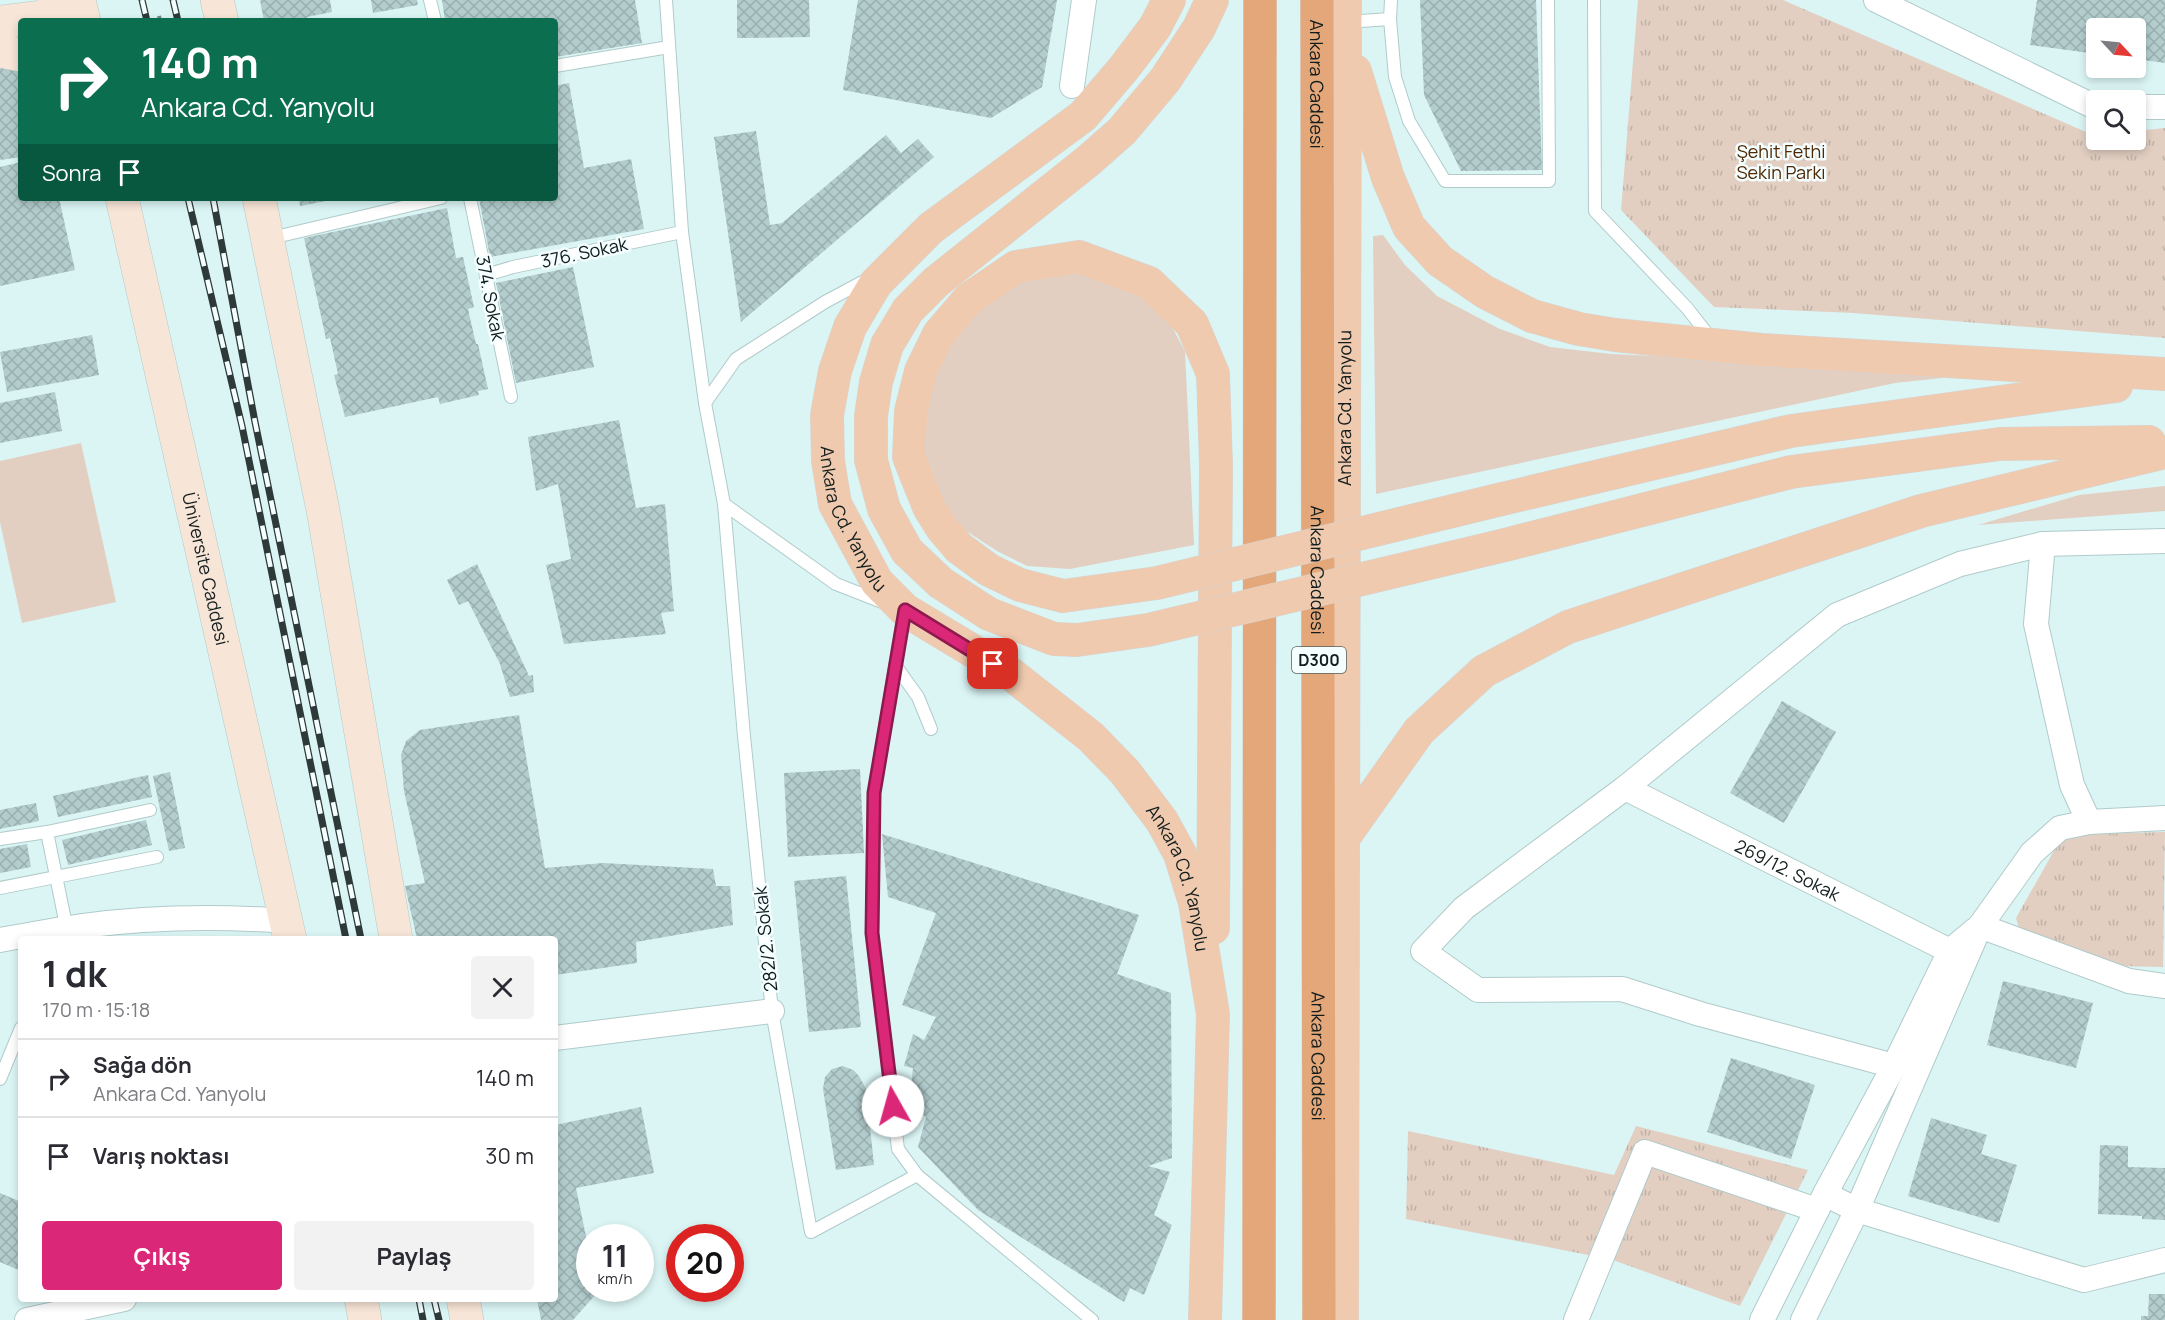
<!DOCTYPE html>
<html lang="tr">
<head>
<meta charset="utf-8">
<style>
	body { margin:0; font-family:Manrope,sans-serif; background:#f2f2f3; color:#2b2b33; height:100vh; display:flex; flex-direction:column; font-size:22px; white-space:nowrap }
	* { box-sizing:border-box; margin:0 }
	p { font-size:20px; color:#7c7c81 }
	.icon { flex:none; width:33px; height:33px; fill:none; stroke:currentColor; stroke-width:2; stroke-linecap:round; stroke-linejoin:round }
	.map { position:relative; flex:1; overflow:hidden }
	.panel { position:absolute; left:18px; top:936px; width:540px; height:366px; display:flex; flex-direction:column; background:#fff; border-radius:6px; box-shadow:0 3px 9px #0003 }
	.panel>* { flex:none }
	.hud { position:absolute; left:18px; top:18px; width:540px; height:183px; border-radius:6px; box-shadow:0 3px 9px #0003; background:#0b6e4f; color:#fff; overflow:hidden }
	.needle { width:39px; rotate:116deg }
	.fabs { position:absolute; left:2086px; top:18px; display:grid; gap:12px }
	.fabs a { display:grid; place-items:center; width:60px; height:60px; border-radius:6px; background:#fff; box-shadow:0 3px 9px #0003; font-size:30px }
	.speed { position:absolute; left:576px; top:1224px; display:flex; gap:12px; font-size:30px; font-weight:700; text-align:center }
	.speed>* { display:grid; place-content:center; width:78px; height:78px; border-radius:50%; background:#fff; box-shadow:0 3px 9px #0003; line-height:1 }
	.speed small { font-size:15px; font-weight:400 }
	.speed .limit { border:9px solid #d22; background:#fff; color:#111 }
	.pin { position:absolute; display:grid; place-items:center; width:51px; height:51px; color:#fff; margin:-26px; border-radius:12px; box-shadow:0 3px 9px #0006 }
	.me { position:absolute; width:66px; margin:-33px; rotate:353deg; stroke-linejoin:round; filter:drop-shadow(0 0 4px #0008) }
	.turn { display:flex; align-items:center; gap:21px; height:126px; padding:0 24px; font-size:27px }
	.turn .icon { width:78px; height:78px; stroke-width:2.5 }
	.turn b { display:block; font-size:42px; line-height:51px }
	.then { display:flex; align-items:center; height:57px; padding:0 24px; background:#0003; gap:12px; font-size:22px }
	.round { display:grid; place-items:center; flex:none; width:63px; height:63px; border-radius:6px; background:#f2f2f3 }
	.summary { display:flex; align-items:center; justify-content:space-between; height:102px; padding:0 24px }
	h1 { font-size:36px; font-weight:700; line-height:45px }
	.primary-button { display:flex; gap:12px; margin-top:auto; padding:12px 24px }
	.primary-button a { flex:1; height:69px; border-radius:6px; background:#db2777; color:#fff; font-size:24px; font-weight:700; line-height:69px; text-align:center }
	.primary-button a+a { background:#f2f2f3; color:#2b2b33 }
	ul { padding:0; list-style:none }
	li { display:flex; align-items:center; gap:18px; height:78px; padding:0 24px; border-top:2px solid #e1e1e2 }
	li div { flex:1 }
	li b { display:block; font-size:22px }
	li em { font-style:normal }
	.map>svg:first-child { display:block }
</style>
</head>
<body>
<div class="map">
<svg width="2165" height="1320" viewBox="0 0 2165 1320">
	<defs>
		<pattern id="park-tufts" width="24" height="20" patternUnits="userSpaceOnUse" patternTransform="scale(1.5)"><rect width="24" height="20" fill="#e2cfc2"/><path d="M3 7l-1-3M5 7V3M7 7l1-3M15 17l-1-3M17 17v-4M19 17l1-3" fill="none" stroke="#c1b1a6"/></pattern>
		<pattern id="building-cross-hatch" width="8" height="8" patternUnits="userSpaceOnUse" patternTransform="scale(1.5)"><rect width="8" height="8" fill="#b3cccd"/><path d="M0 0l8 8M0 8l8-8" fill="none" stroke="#99afaf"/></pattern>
	</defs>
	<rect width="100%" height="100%" fill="#dbf5f5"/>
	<g fill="#e2cfc2">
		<polygon points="1383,235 1405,265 1437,296 1500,329 1550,347 1611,354 1998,372 1895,383 1376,494 1373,236"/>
		<polygon points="1080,271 1146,296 1167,318 1185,351 1194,545 1070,569 1027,566 997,551 957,525 923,468 919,425 936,368 954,330 1001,293 1041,272"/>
		<polygon points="81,443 116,602 22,623 0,522 0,461"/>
		<polygon points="2165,486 2165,511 1978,525 2079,495"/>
	</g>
	<g fill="url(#park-tufts)">
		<polygon points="1638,0 1783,0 2093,135 2097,134 2097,140 2136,140 2136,131 2165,128 2165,338 1853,313 1714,307 1621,210"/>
		<polygon points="2165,832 2163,967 2119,966 2020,933 2016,918 2060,840 2090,834"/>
		<polygon points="1636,1126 1808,1170 1740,1306 1613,1260 1406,1219 1408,1131 1614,1175"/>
	</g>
	<g fill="url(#building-cross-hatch)">
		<polygon points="260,0 330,0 332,12 307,17 308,21 264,21"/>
		<polygon points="371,0 417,0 418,5 373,13"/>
		<polygon points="442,0 635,0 642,43 555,57 555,21 445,21"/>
		<polygon points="737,0 809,0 810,37 737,38"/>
		<polygon points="858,0 1057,0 1042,87 991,118 843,90"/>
		<polygon points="1420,0 1536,0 1542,170 1461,171 1424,95"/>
		<polygon points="2037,0 2165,0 2165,63 2136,59 2136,28 2097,28 2097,54 2030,45"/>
		<polygon points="0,64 21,72 21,157 0,160"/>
		<polygon points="569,83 584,168 631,159 644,229 490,257 479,198 555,198 555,86"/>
		<polygon points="756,131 770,225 782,223 886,135 901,153 918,139 934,157 741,322 714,137"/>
		<polygon points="21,162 21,198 59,198 75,270 0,286 0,167"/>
		<polygon points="299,198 336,198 336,199 300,206"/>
		<polygon points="447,208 456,258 463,257 474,307 468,309 476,344 478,344 488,389 478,391 479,395 440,404 438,397 345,417 334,375 338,374 330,338 326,339 304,238"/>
		<polygon points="573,267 594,367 516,383 496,283"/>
		<polygon points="92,335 99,375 7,392 0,352"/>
		<polygon points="55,392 62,431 0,443 0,403"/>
		<polygon points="619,420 636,508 665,504 674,611 661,613 666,634 564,644 546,565 571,559 558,484 536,491 528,437"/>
		<polygon points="477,564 529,676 533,675 534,692 510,697 500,664 468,601 459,605 447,580"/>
		<polygon points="1782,701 1836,732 1784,823 1730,793"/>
		<polygon points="519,715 545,868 603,863 713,869 716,886 730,886 733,925 636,942 637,963 555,975 555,939 417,939 405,886 425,883 404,791 401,755 406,741 420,730"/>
		<polygon points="860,769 864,853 788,857 784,773"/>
		<polygon points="170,772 185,848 169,851 153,776"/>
		<polygon points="148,775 152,797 58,817 53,796"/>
		<polygon points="36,803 39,821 0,829 0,810"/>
		<polygon points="146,820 152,845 68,865 62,840"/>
		<polygon points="882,834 1139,915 1117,974 1171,993 1172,1158 1148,1166 1170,1172 1154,1215 1172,1225 1144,1295 1130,1288 1124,1302 978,1210 918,1147 926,1117 909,1105 913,1068 904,1066 913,1034 924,1040 936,1017 902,1005 936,913 888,897"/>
		<polygon points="27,844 31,867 0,873 0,849"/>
		<polygon points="846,876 861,1027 809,1032 794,881"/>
		<polygon points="2003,981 2093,1003 2076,1068 1987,1045"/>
		<polygon points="1731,1058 1815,1085 1791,1159 1707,1132"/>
		<polygon points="843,1066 853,1070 859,1076 866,1089 874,1165 836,1170 823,1089 825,1077 832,1069"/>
		<polygon points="641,1107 654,1173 576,1188 590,1256 590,1288 596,1288 597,1293 573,1320 541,1320 537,1299 555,1299 555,1125"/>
		<polygon points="1931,1118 1987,1135 1981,1154 2017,1165 1999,1223 1908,1196"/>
		<polygon points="2100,1145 2128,1146 2128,1167 2165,1168 2165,1220 2142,1219 2142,1216 2098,1214"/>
		<polygon points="0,1193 21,1202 21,1271 0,1262"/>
		<polygon points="2149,1294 2165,1294 2165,1320 2141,1320 2141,1316 2148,1316"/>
	</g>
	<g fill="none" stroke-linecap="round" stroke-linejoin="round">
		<defs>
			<g id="lane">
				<polyline points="430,0 435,21"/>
				<polyline points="666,0 682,232 705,403 724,504 744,736 772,1011 811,1232 917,1175"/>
				<polyline points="1594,0 1595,211 1687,308 1712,340"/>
				<polyline points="1390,19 1395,77 1409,121 1445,181 1549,181 1548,0"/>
				<polyline points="1346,22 1390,19 1391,0"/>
				<polyline points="555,66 669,47"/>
				<polyline points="470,198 511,397"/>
				<polyline points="267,239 441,198"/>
				<polyline points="486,275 513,267 682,232"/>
				<polyline points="705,403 736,359 825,302 868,279"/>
				<polyline points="724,504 836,584 882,602"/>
				<polyline points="904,613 874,793 872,933 898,1149 917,1175 1092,1320"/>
				<polyline points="895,665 918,697 931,729"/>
				<polyline points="47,832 67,930"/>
				<polyline points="0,839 47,832 150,810"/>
				<polyline points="0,888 157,857"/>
				<polyline points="0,1079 21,1028"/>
			</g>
			<g id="street">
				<polyline points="1876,0 2097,108"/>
				<polyline points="1072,86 1084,0"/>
				<polyline points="2136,107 2165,107"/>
				<polyline points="2043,544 2036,624 2072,785 2089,822"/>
				<path id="s1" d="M1625 788 1950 951"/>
				<polyline points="1980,926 2129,981 2165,986"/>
				<path d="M0 940C27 935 55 930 82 926 149 917 219 916 286 921"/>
				<polyline points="555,1038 772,1011"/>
				<polyline points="1894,1066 1700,1014 1622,989 1478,990 1423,951 1464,908 1625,788 1837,615 1960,564 2043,544 2165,541"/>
				<polyline points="1825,1194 1857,1210 2084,1280 2165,1260"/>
				<polyline points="27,1320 124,1299"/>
				<polyline points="1576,1320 1645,1152 1817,1210"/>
				<polyline points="1762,1320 1825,1194 1894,1066 1950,951 1975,930"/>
				<polyline points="1803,1320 1857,1210 1980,926 2032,853 2060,828 2089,822 2165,818"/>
			</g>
			<g id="secondary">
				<polyline points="79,0 84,21"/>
				<polyline points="217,0 222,21"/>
				<polyline points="0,22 43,17 63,0"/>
				<polyline points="0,51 21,55"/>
				<path id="s2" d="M122 198 290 939"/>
				<polyline points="259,198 323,510 396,939"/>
				<polyline points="361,1299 365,1320"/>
				<polyline points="463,1299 467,1320"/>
			</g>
			<g id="primary">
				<path id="s3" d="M1169 0 1155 27 1124 68 1083 116 931 228 876 283 850 327 835 371 827 415 828 461 835 504 877 582 905 610 1011 674 1091 737 1125 772 1162 821 1180 854 1195 903 1213 1014 1205 1320"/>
				<polyline points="1355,71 1388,178 1409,227 1440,261 1485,292 1532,316 1579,329 1615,335 1762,350 2165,374"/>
				<polyline points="1502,499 1791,431 2116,386"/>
				<polyline points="1505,545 1791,472 2000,444 2149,442"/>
				<polyline points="1063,596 1020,585 989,570 959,548 942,528 929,507 909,457 911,411 921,371 939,334 969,299 1016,267 1079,257 1149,283 1192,324 1213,374 1216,465 1213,928"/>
				<polyline points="1054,639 989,614 941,583 907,551 884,509 871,460 871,416 876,382 887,345 908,310 936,282 1088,161 1122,131 1165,80 1199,28 1212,0"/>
				<polyline points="1344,837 1419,731 1484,671 1568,627 1921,511 2165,452"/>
				<path id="s4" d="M1342 1320 1345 0"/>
			</g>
			<g id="highway">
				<path id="s5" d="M1317 0 1319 1320"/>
				<polyline points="1259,1320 1260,0"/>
			</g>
		</defs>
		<use href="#lane" stroke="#b1caca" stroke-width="14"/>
		<use href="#street" stroke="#b1caca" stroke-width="26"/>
		<use href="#secondary" stroke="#b1caca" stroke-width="34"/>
		<use href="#primary" stroke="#d5d6d6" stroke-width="34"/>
		<use href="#highway" stroke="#d5d6d6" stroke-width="34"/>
		<polyline stroke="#758686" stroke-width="4" stroke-dasharray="4.5 3" stroke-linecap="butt" points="159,16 160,21"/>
		<use href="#lane" stroke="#fff" stroke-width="12"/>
		<use href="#street" stroke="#fff" stroke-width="24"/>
		<use href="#secondary" stroke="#f7e5d7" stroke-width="33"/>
		<use href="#primary" stroke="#efcaaf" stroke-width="33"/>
		<use href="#highway" stroke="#e4a77a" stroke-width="33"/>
		<defs>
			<g id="rail">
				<polyline points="142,0 147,21"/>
				<polyline points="173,0 178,21"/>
				<polyline points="188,198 242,426 346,939"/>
				<polyline points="213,198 255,422 361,939"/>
				<polyline points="419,1299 423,1320"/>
				<polyline points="434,1299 439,1320"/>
			</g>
		</defs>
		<use href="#rail" stroke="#2e3939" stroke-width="7"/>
		<use href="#rail" stroke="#f4feff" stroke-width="4.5" stroke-dasharray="14" stroke-linecap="butt"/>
		<defs>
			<g id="primary-bridge">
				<polyline points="1063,596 1157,583 1502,499"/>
				<polyline points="1054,639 1077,640 1148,630 1505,545"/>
			</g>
		</defs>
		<use href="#primary-bridge" stroke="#d5d6d6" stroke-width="34" stroke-linecap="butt"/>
		<use href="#primary-bridge" stroke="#efcaaf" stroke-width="33"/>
	</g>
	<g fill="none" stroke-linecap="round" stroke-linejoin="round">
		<defs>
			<polyline id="route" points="893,1106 872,933 874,793 905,610 993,664"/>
		</defs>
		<use href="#route" stroke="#8e194d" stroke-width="15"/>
		<use href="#route" stroke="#db2777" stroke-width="10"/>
	</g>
	<g text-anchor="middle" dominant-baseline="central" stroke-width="5" stroke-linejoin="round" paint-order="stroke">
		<rect fill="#f4feff" stroke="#566060" stroke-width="1.5" x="1292" y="647" width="54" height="26" rx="4.5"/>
		<g font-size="16" font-weight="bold" fill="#131c1c">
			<text x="1319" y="660">D300</text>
		</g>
		<g font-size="18" fill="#131c1c" stroke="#f4feff">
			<text stroke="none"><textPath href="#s5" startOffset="84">Ankara Caddesi</textPath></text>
			<text transform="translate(584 252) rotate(-12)">376. Sokak</text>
			<text transform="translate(491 298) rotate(79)">374. Sokak</text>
			<text stroke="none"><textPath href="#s4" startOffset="912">Ankara Cd. Yanyolu</textPath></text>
			<text stroke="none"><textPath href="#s3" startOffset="663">Ankara Cd. Yanyolu</textPath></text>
			<text stroke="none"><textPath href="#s2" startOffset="380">Üniversite Caddesi</textPath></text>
			<text stroke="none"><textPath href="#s5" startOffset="570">Ankara Caddesi</textPath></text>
			<text stroke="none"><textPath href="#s1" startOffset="182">269/12. Sokak</textPath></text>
			<text stroke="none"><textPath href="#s3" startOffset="1167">Ankara Cd. Yanyolu</textPath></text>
			<text transform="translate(765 939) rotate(-96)">282/2. Sokak</text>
			<text stroke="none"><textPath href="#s5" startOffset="1056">Ankara Caddesi</textPath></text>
		</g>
		<g font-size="18" fill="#4f2803" stroke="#f4feff">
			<text x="1781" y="151">Şehit Fethi<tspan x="1781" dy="21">Sekin Parkı</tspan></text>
		</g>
	</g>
</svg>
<div class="fabs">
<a><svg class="needle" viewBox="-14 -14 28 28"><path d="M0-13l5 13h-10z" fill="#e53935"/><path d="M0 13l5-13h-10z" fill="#7c7c81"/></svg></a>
<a><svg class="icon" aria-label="search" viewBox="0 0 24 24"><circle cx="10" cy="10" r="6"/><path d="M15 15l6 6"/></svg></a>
</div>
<div class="speed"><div>11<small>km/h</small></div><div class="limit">20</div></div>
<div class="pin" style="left:993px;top:664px;background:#d93025"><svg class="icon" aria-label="arrive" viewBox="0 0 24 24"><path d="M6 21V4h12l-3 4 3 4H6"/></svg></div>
<svg class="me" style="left:893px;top:1106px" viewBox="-20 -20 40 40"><circle r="19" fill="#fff"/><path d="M0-13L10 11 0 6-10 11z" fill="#db2777"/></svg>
<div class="hud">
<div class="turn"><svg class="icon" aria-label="right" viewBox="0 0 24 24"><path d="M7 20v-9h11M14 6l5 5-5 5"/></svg><div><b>140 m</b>Ankara Cd. Yanyolu</div></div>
<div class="then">Sonra<svg class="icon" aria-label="arrive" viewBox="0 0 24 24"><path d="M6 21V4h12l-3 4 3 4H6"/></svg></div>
</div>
<section class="panel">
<div class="summary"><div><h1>1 dk</h1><p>170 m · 15:18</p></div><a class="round"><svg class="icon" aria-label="close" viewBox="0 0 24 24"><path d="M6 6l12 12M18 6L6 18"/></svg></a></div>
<ul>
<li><svg class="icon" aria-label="right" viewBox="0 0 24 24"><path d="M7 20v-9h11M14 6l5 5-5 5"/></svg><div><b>Sağa dön</b><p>Ankara Cd. Yanyolu</p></div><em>140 m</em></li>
<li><svg class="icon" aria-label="arrive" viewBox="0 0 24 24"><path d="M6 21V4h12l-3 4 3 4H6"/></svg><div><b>Varış noktası</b></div><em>30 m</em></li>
</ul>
<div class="primary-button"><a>Çıkış</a><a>Paylaş</a></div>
</section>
</div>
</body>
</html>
